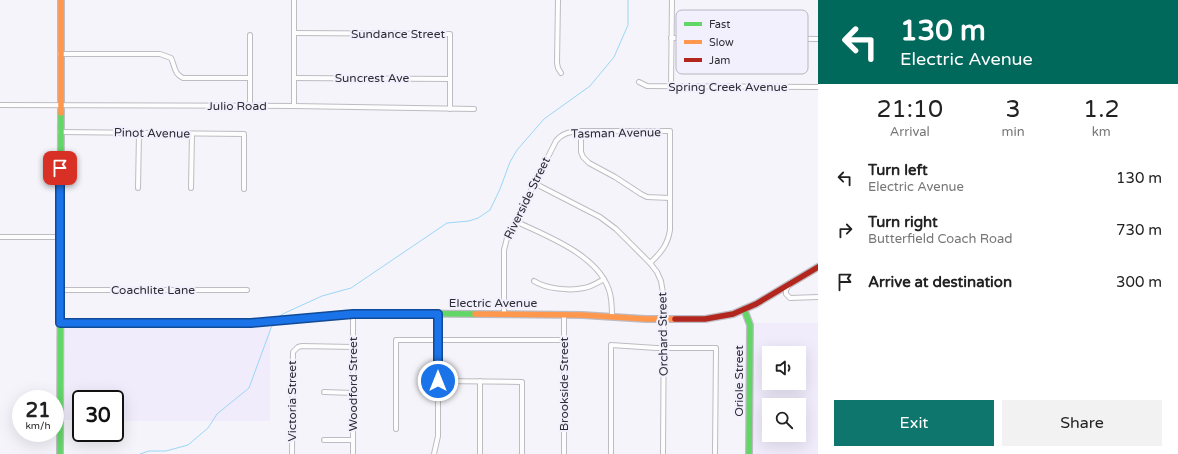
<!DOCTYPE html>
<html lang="en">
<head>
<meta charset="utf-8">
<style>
	body { margin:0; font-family:"Varela Round",sans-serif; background:#f2f2f2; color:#222; height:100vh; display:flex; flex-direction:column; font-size:15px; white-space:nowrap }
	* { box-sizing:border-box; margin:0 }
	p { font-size:13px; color:#767676 }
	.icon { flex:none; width:22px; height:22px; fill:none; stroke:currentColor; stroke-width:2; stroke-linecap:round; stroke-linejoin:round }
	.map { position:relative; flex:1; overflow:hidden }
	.side { display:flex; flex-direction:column; background:#fff; width:360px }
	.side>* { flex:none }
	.guide { background:#00695c; color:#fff; overflow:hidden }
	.controls { position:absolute; left:762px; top:346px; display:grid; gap:8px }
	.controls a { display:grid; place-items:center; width:44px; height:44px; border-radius:0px; background:#fff; box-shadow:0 4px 16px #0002; font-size:20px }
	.speed { position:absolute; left:12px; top:390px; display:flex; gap:8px; font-size:20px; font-weight:700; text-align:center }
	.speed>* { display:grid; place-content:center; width:52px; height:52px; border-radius:50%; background:#fff; box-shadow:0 4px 16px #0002; line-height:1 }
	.speed small { font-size:10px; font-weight:400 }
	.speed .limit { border:2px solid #111; border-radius:6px; background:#fff; color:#111 }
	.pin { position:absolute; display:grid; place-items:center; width:34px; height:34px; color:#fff; margin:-17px; border-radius:8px; box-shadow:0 2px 6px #0006 }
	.me { position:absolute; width:44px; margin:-22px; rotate:0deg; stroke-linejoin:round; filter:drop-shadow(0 0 3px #0008) }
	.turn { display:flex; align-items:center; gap:14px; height:84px; padding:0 16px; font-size:18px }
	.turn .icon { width:52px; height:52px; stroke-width:2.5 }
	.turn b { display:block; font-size:28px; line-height:34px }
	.eta { display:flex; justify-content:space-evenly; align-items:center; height:68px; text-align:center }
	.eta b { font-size:24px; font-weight:600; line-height:28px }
	.button { display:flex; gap:8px; margin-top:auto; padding:8px 16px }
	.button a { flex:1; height:46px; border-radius:0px; background:#0f766e; color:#fff; font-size:16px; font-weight:600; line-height:46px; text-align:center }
	.button a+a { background:#f2f2f2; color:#222 }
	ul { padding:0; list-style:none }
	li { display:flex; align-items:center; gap:12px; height:52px; padding:0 16px }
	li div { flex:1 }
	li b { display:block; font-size:15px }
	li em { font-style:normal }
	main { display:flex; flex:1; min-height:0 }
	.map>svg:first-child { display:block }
</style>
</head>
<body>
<main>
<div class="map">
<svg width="818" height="454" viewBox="0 0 818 454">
	<rect width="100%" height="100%" fill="#f5f4fa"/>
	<g fill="#f0ecfc" fill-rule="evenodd">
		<polygon points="60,323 265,323 270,327 270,421 115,421 115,399 81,399 81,420 60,420"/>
		<path d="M749 323H818V454H749ZM769 353H799V383H769ZM769 405H799V435H769Z"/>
	</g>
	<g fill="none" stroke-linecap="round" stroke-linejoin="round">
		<g stroke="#9cd6f6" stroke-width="1">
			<polyline points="279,318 281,315 287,312 322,296 351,288 447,223 469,221 478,218 490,210 500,189 510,162 517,150 544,119 590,86 614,57 628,25 628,0"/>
			<polyline points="140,454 149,451 166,451 188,445 208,428 217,414 249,388 271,328 274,323"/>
		</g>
		<defs>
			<g id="street">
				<polyline points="294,0 294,106"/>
				<polyline points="558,0 557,63 558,68 561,73"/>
				<polyline points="294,33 450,34 450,109"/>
				<polyline points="250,35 250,106"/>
				<polyline points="671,38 818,39"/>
				<path d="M60 54H160L171 58C175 66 174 74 183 78H250"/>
				<polyline points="294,78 450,79"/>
				<polyline points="639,82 647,86 818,87"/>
				<polyline points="671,86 672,0"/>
				<polyline points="0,105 294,106 474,109"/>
				<polyline points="581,131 581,152 583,157 589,163 615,177 641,194 647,197 670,198"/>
				<polyline points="60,132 244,134 244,189"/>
				<polyline points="534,183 600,217 616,229 650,263 657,272 661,281 664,299 663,454"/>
				<polyline points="138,188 139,133"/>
				<polyline points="191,188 192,134"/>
				<path d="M515 221C546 236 597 254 609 290 612 298 612 308 612 317"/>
				<polyline points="0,237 61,237"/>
				<path d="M534 281C546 289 570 291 584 288 591 287 597 283 604 279"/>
				<polyline points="789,285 786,290 786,294 790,298 818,297"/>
				<polyline points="60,290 247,290"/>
				<path d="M504 314V250L507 238 556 141C562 133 571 131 581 131H670V230C668 244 661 253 650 263"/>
				<polyline points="438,381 522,382 522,454"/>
				<polyline points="324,392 353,393"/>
				<polyline points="396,429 396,340 565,340"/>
				<polyline points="324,440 353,440"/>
				<polyline points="292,454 293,352 298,347 302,346 353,347"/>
				<polyline points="353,454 353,314"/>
				<polyline points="434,454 438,436 438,314"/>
				<polyline points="480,454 480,381"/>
				<polyline points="564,454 564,315"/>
				<polyline points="611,454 611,345 656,348 716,348 715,454"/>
			</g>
			<g id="fast">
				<polyline points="744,309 750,325 749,454"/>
				<polyline points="60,323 251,323 369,313 475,314"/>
				<polyline points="60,454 61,113"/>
			</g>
			<g id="slow">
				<polyline points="61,113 61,0"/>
				<polyline points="475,314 582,315 646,319 675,319"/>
			</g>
			<polyline id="jam" points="675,319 705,319 733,314 756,304 818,267"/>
		</defs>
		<use href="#street" stroke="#bebcc2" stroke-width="6"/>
		<use href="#fast" stroke="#bebcc2" stroke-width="8"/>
		<use href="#slow" stroke="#bebcc2" stroke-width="8"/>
		<use href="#jam" stroke="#bebcc2" stroke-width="8"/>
		<use href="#street" stroke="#fefdfe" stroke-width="4"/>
		<use href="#fast" stroke="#63d668" stroke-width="5.5"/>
		<use href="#slow" stroke="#ff974d" stroke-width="5.5"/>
		<use href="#jam" stroke="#b3261e" stroke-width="5.5"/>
	</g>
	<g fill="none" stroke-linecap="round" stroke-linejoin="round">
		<defs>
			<polyline id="route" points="60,168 60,323 251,323 353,314 438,314 438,381"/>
		</defs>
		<use href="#route" stroke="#114b97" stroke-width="10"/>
		<use href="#route" stroke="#1a73e8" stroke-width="7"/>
	</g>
	<g text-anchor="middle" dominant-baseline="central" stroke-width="4" stroke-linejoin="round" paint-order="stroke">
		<g font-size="12" fill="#2e2d33" stroke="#f3f0fe">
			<text x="398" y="34">Sundance Street</text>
			<text x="372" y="78">Suncrest Ave</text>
			<text x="728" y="87">Spring Creek Avenue</text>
			<text x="237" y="106">Julio Road</text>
			<text transform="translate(152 133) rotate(1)">Pinot Avenue</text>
			<text transform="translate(616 133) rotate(-1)">Tasman Avenue</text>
			<text transform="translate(527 198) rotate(-64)">Riverside Street</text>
			<text x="153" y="290">Coachlite Lane</text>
			<text x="493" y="303">Electric Avenue</text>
			<text transform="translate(663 334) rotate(-91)">Orchard Street</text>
			<text transform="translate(739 381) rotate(-90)">Oriole Street</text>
			<text transform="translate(353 384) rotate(-90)">Woodford Street</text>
			<text transform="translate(564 384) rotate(-90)">Brookside Street</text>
			<text transform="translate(292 401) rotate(-90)">Victoria Street</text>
		</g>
	</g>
	<rect x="676" y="10" width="132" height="64" rx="6" fill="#f3f0fe" stroke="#b8b6c1" stroke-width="1"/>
	<rect x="684" y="22" width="18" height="4" fill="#63d668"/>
	<rect x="684" y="40" width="18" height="4" fill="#ff974d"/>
	<rect x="684" y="58" width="18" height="4" fill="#b3261e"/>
	<g font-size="11" fill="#2e2d33">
		<text x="709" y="28">Fast</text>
		<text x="709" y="46">Slow</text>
		<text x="709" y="64">Jam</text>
	</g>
</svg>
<div class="controls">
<a><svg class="icon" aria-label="sound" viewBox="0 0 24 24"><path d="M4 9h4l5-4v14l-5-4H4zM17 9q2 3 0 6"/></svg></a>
<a><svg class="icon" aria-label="search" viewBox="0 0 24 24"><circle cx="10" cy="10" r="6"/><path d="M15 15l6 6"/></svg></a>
</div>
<div class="speed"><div>21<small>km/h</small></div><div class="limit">30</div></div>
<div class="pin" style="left:60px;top:168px;background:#d93025"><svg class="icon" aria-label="arrive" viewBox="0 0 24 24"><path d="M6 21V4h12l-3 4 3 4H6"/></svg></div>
<svg class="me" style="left:438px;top:381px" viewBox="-20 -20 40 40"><circle r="17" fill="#1a73e8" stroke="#fff" stroke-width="3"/><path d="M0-11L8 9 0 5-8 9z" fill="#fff"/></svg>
</div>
<section class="side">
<div class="guide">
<div class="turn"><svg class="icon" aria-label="left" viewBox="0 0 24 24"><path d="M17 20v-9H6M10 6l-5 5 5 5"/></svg><div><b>130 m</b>Electric Avenue</div></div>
</div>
<div class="eta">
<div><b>21:10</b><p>Arrival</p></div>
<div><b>3</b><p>min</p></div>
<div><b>1.2</b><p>km</p></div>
</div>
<ul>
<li><svg class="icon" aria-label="left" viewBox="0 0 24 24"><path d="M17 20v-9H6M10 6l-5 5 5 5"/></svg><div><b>Turn left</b><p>Electric Avenue</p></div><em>130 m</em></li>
<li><svg class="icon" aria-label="right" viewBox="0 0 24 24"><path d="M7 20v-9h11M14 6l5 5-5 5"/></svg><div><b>Turn right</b><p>Butterfield Coach Road</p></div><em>730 m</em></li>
<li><svg class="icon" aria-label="arrive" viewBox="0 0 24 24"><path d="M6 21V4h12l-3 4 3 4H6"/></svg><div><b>Arrive at destination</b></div><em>300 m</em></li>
</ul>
<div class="button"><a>Exit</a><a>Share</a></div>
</section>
</main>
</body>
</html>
